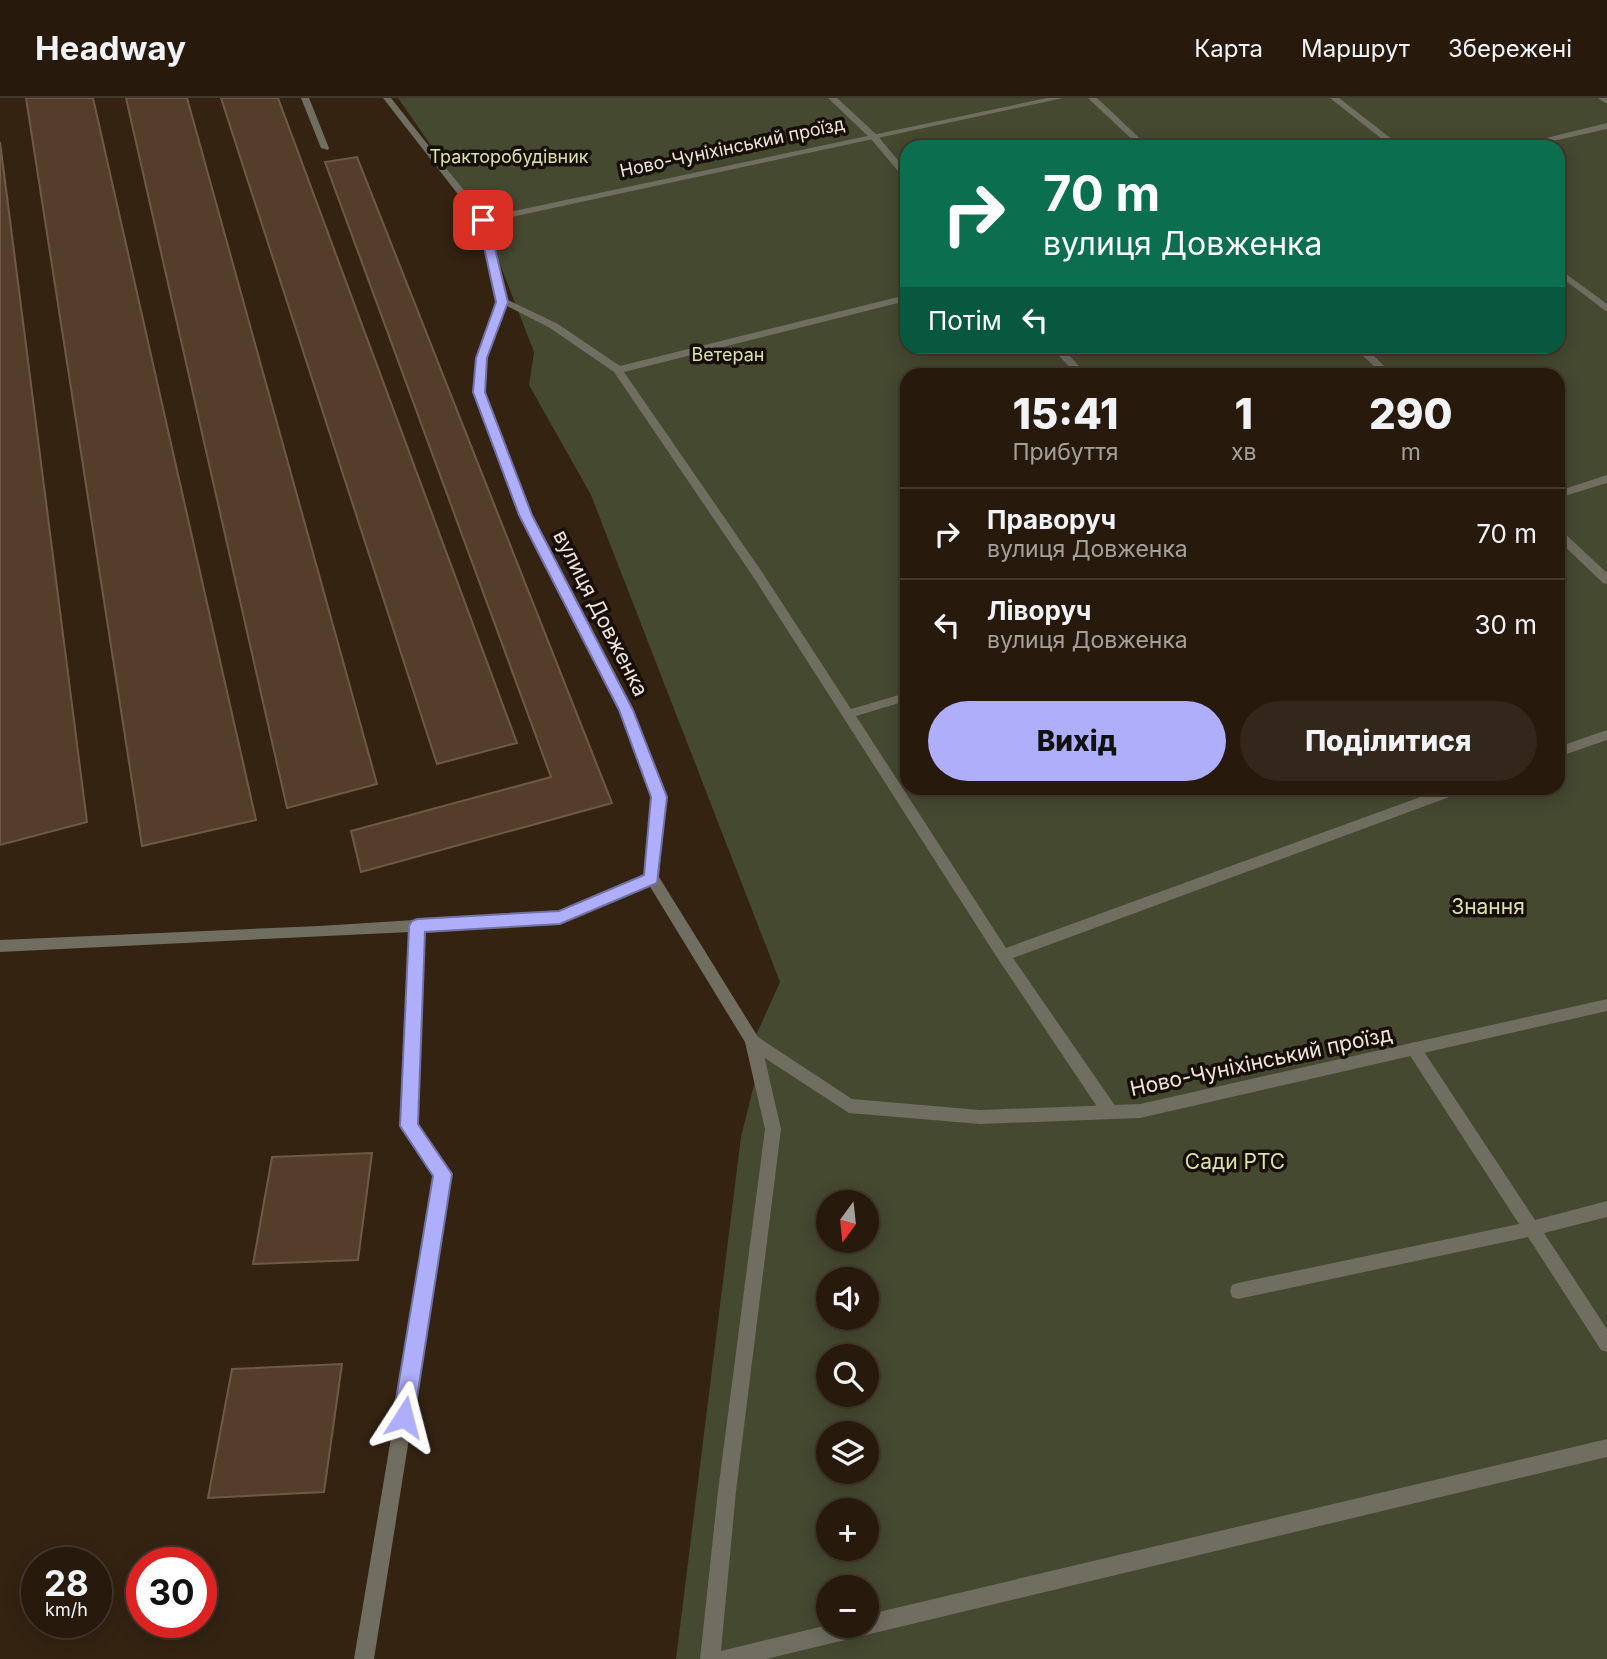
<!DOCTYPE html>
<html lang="uk">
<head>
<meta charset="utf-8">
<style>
	body { margin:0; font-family:Inter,sans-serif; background:#33271b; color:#f1f3f6; height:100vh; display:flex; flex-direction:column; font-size:26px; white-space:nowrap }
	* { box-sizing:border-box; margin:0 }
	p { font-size:23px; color:#a4a19d }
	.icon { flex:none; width:38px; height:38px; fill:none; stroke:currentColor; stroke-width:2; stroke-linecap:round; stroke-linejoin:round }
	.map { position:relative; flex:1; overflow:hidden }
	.panel { position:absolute; left:900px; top:270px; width:665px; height:427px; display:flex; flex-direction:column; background:#271a0d; border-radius:21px; box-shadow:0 4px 18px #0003,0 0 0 2px #43382e }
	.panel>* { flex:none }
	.hud { position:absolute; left:900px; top:42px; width:665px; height:214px; border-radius:21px; box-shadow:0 4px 18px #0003,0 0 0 2px #43382e; background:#0b6e4f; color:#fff; overflow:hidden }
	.needle { width:46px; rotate:195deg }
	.fabs { position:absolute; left:816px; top:1092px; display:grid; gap:14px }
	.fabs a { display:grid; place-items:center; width:63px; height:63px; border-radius:50%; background:#271a0d; box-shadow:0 4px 18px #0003,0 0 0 2px #43382e; font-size:35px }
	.speed { position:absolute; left:21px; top:1449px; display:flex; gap:14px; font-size:35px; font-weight:700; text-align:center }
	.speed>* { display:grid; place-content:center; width:91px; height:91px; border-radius:50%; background:#271a0d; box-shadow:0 4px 18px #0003,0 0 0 2px #43382e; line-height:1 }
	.speed small { font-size:18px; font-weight:400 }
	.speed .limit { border:10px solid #d22; background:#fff; color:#111 }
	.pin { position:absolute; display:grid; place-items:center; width:60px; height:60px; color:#fff; margin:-30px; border-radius:14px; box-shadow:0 4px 10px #0006 }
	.me { position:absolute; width:77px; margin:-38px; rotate:9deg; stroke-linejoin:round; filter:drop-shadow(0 0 5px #0008) }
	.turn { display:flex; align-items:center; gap:24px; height:147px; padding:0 28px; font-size:32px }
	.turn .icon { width:91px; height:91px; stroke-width:2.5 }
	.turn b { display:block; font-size:49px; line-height:60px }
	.then { display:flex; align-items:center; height:66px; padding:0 28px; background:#0003; gap:14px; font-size:26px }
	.eta { display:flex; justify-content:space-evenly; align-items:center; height:119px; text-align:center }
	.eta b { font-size:42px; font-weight:800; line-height:49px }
	.cta { display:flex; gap:14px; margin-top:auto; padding:14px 28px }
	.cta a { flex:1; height:80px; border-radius:42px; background:#aeaefb; color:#111; font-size:28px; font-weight:800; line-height:80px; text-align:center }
	.cta a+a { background:#33271b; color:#f1f3f6 }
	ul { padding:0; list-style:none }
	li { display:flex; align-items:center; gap:21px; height:91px; padding:0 28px; border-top:2px solid #43382e }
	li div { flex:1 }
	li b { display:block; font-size:26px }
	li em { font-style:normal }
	header { display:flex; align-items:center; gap:42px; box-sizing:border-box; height:98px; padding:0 35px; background:#271a0d; border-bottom:2px solid #43382e }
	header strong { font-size:33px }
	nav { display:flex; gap:38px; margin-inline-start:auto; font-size:24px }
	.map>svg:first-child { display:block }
</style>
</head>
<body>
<header>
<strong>Headway</strong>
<nav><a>Карта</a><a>Маршрут</a><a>Збережені</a></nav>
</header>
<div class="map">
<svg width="1607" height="1561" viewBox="0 0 1607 1561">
	<rect width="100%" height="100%" fill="#342311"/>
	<path fill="#454930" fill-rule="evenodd" d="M398 0H1607V1561H676L741 1039 763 951 753 944 780 884 591 397 529 287 534 254 483 122ZM906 49H1558V248H906ZM906 276H1558V690H906ZM828 1104H866V1143H828ZM828 1181H866V1220H828ZM828 1258H866V1297H828ZM828 1335H866V1374H828ZM828 1412H866V1451H828ZM828 1489H866V1528H828Z"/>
	<g fill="#543e2a" stroke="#6e5947" stroke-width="2">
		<polygon points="26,0 93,0 256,722 142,748"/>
		<polygon points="126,0 187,0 377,686 287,710"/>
		<polygon points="221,0 278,0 517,645 437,666"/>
		<polygon points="0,44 87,724 0,747"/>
		<polygon points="357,59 612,705 361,774 351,733 551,679 325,64"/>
		<polygon points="372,1055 358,1162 253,1166 272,1059"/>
		<polygon points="342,1266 324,1394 208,1400 232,1271"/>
	</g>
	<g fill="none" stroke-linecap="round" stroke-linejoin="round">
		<g fill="#706d61" fill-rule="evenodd">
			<polygon points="301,0 309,0 329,50 328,52 321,50"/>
			<polygon points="828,0 837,0 877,37 906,72 906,80 903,79 871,41"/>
			<polygon points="1088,0 1097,0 1149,49 1140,49"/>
			<polygon points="1330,0 1339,0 1402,49 1392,49"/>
			<polygon points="1598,0 1607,0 1607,6"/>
			<polygon points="1607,25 1607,31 1526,49 1510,49"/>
			<polygon points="1558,170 1607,206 1607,214 1558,177"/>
			<polygon points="906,197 906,203 624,274 762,474 851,611 906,595 906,603 856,618 1006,850 1445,690 1465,690 1463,694 1013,860 1116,1009 1118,1014 1116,1019 1110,1021 1104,1019 998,861 754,480 614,274 550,230 497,203 506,201 558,226 620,268"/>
			<polygon points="1050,248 1061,248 1086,276 1076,276"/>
			<polygon points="1353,248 1364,248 1392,276 1382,276"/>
			<polygon points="1607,377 1607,385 1558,400 1558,393"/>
			<polygon points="1558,432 1562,433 1607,475 1607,486 1603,485 1558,442"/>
			<polygon points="1607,632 1607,642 1558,659 1558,649"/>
			<polygon points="753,938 758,939 761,944 781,1031 736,1393 721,1553 828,1527 866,1528 866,1517 1607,1341 1607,1359 766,1561 700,1561 718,1393 765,1031 745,944 748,939"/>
			<polygon points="1414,944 1419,946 1535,1122 1607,1103 1607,1119 1544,1135 1607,1231 1607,1254 1601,1252 1528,1139 1238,1201 1232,1199 1230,1193 1232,1187 1238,1185 1519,1126 1409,956 1406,951 1409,946"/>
		</g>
		<polygon fill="#706d61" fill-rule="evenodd" points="383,0 391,0 485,119 1047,0 1063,0 488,124 507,203 487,260 484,294 532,417 632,612 666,699 659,779 758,939 852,1001 980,1012 1140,1006 1607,901 1607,913 1140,1020 980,1026 849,1015 748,949 649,787 560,825 424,833 417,1026 451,1076 374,1561 354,1561 435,1077 401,1028 410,834 0,854 0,842 319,828 559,813 645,777 652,699 620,612 520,417 474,294 477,260 497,203 478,122"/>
	</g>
	<polygon fill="#aeaefb" stroke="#7171a3" stroke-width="2" points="483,118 488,122 508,204 487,260 485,294 532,417 633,612 667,699 657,785 560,826 425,834 418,1026 452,1076 414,1319 411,1326 404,1329 396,1326 393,1319 433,1078 400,1028 409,828 412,823 417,821 559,813 644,777 651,699 619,612 519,417 473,294 476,260 496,204 478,122"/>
	<g text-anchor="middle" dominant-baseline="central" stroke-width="7" stroke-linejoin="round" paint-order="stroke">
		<g font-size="18" fill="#f0e4d9" stroke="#160e07">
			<text transform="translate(732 49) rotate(-12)">Ново-Чуніхінський проїзд</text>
		</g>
		<g font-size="18" fill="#d8e2aa" stroke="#160e07">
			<text x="509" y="58">Тракторобудівник</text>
			<text x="728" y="256">Ветеран</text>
		</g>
		<g font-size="21" fill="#f0e4d9" stroke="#160e07">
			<text transform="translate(601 515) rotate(63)">вулиця Довженка</text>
			<text transform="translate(1261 963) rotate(-12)">Ново-Чуніхінський проїзд</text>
		</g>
		<g font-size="21" fill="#d8e2aa" stroke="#160e07">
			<text x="1488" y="808">Знання</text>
			<text x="1235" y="1063">Сади РТС</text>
		</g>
	</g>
</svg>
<div class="fabs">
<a><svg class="needle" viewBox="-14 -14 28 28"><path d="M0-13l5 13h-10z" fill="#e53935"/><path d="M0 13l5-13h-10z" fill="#a4a19d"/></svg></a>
<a><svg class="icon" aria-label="sound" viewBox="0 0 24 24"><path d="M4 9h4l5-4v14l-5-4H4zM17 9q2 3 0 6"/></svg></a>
<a><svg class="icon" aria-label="search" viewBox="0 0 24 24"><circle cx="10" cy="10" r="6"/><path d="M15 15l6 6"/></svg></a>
<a><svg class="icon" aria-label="layers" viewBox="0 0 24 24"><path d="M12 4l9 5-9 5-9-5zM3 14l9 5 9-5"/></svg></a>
<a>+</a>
<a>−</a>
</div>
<div class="speed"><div>28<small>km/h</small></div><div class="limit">30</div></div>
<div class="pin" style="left:483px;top:122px;background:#d93025"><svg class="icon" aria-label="arrive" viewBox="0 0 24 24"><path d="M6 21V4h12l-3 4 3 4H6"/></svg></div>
<svg class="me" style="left:404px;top:1319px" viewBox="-20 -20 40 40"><path d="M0-17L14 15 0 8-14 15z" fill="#aeaefb" stroke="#fff" stroke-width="4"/></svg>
<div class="hud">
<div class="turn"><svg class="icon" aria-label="right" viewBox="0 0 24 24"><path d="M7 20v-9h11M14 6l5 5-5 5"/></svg><div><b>70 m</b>вулиця Довженка</div></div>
<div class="then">Потім<svg class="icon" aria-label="left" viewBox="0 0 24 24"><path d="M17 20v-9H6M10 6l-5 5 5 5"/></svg></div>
</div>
<section class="panel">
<div class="eta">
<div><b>15:41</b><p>Прибуття</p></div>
<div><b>1</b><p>хв</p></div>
<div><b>290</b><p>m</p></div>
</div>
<ul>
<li><svg class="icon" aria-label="right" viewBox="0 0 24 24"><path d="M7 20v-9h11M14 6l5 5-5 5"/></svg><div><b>Праворуч</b><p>вулиця Довженка</p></div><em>70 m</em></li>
<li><svg class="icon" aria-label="left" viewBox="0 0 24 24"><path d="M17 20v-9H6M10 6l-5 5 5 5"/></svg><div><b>Ліворуч</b><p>вулиця Довженка</p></div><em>30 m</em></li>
</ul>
<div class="cta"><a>Вихід</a><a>Поділитися</a></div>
</section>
</div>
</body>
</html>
